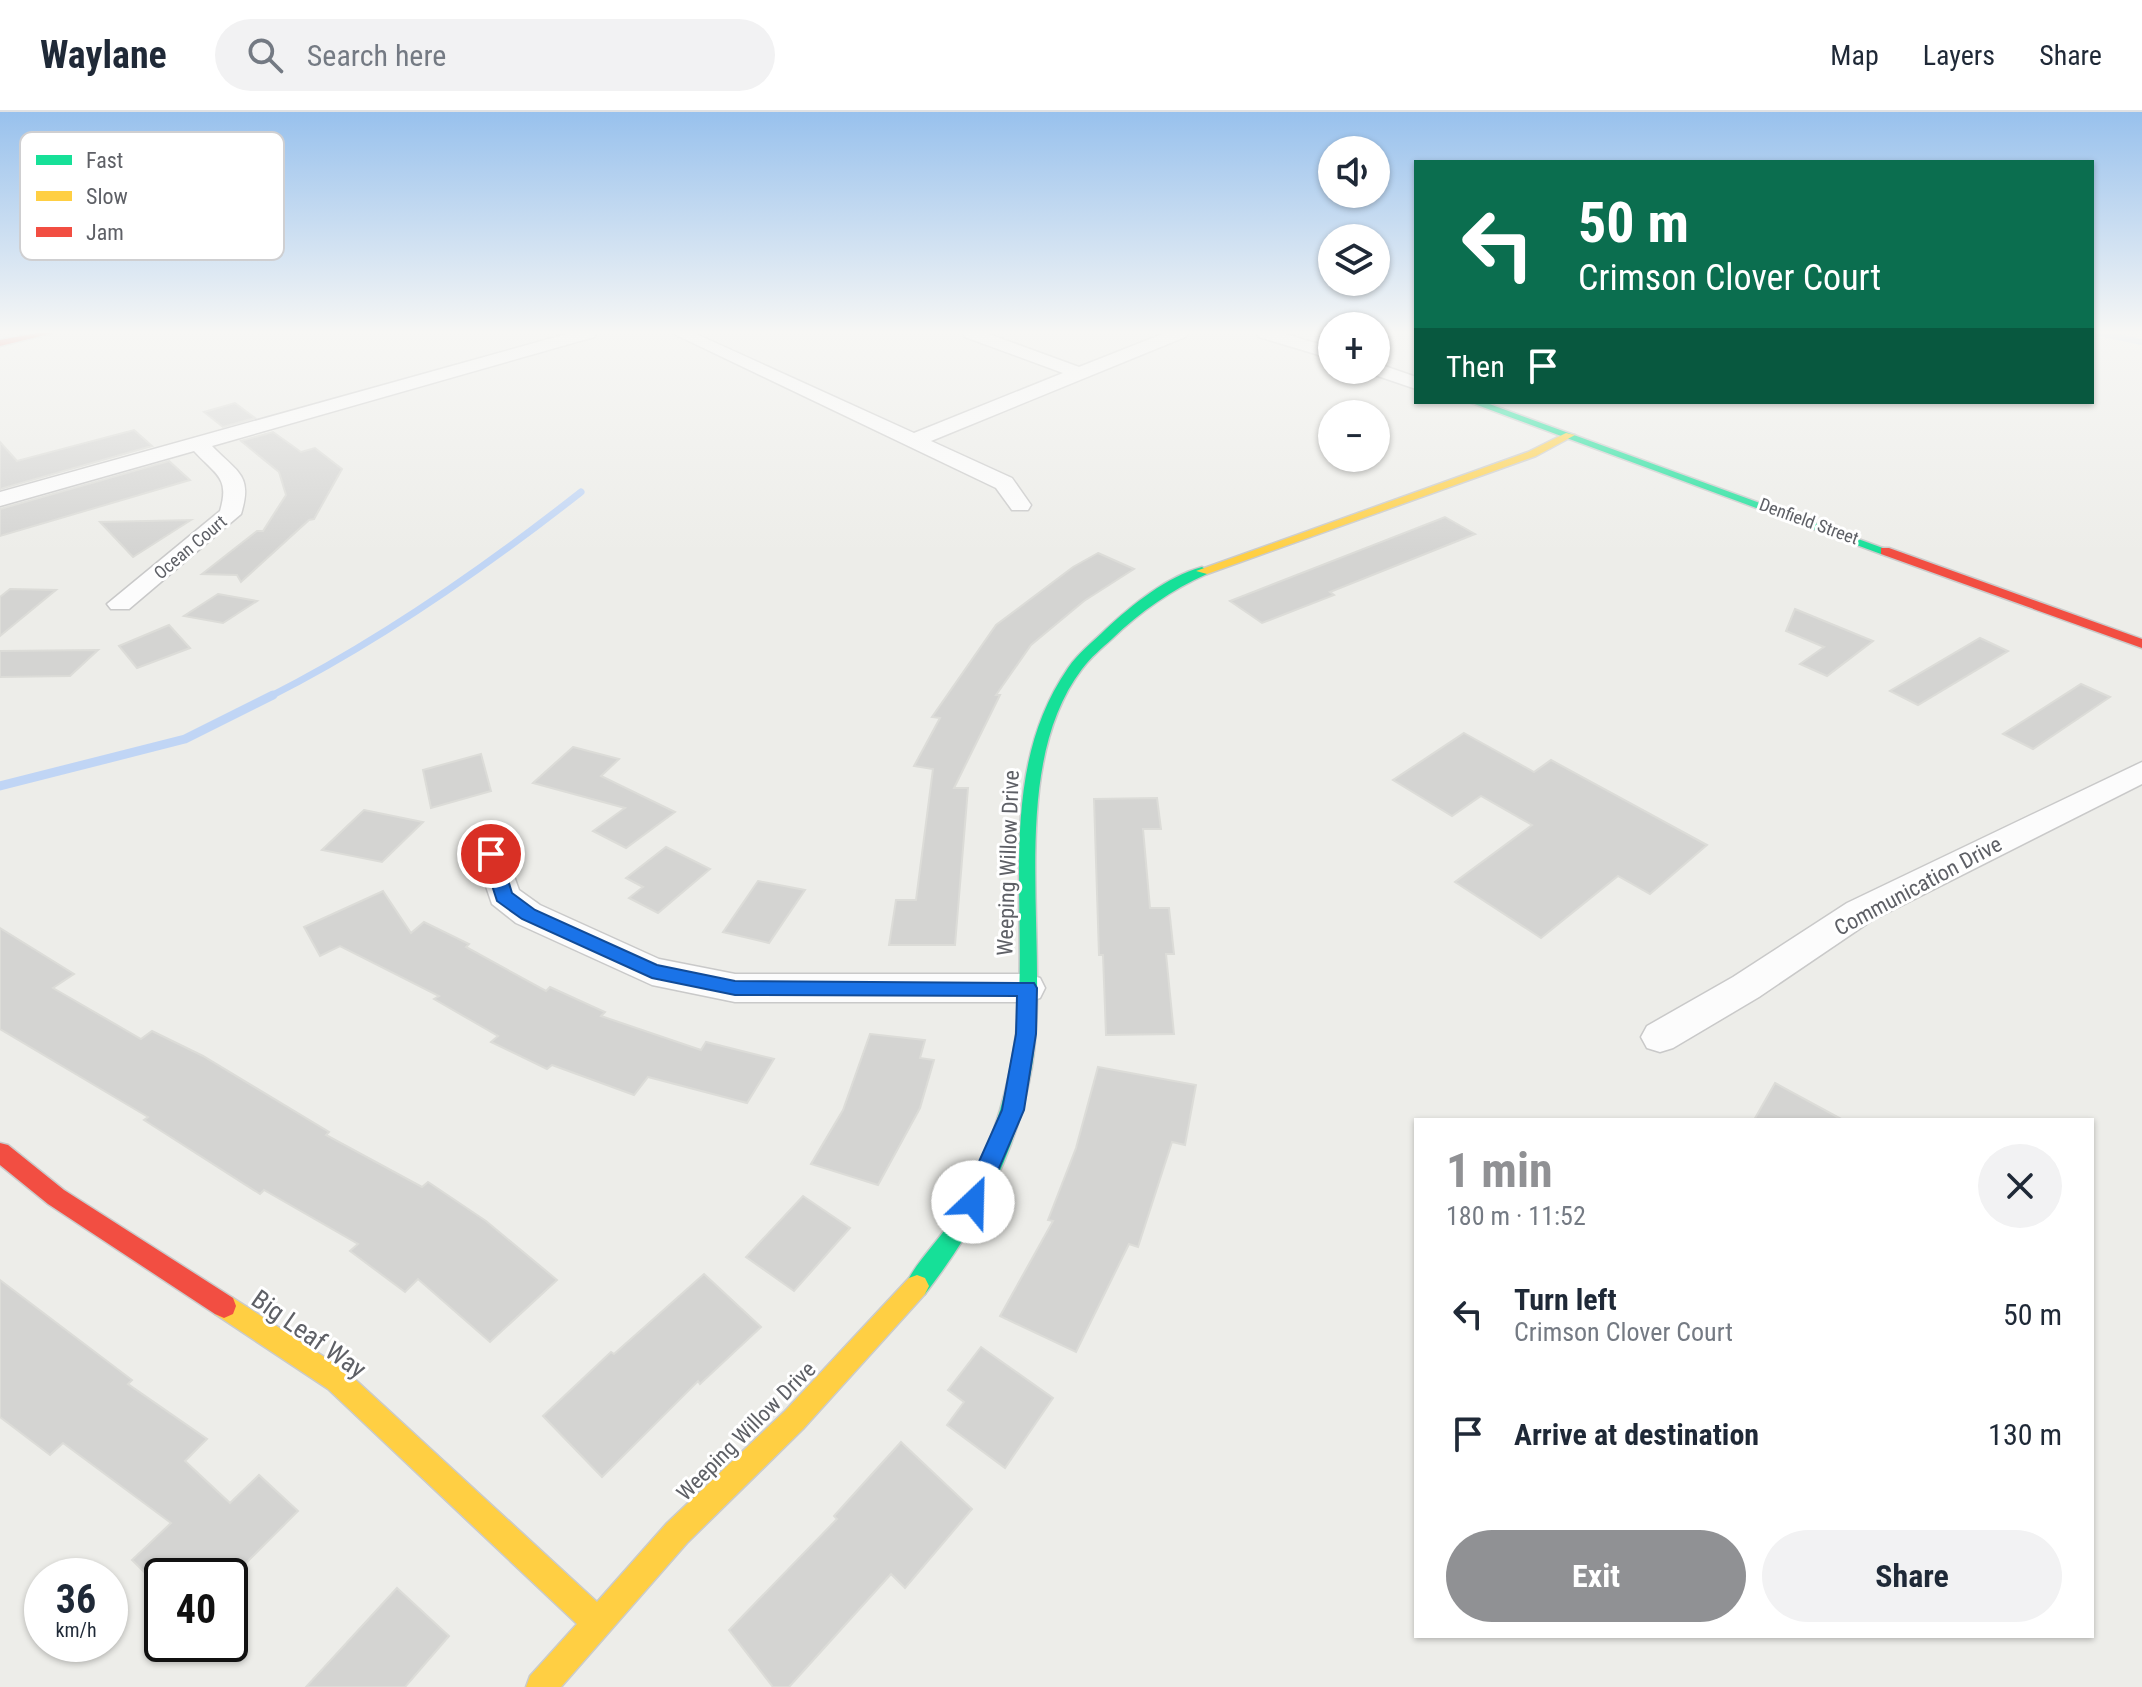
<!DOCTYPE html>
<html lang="en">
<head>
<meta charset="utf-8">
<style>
	body { margin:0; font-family:"Roboto Condensed",sans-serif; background:#f2f2f3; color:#1f2937; height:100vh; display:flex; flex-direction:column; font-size:30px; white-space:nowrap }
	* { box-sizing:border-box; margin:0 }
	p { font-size:26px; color:#747a83 }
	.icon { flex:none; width:44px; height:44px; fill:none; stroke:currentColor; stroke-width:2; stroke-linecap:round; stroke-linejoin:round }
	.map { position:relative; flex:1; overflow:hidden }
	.panel { position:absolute; left:1414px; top:1006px; width:680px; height:520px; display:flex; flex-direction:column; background:#fff; border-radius:0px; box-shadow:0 2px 6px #0004 }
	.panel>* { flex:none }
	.top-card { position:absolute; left:1414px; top:48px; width:680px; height:244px; border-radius:0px; box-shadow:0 2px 6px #0004; background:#0b6e4f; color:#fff; overflow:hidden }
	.tools { position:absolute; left:1318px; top:24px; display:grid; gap:16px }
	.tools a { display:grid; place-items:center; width:72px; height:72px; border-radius:50%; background:#fff; box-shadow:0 2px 6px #0004; font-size:40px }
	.speed { position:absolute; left:24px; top:1446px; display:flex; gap:16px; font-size:40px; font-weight:700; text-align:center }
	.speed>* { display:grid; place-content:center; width:104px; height:104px; border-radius:50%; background:#fff; box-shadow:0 2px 6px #0004; line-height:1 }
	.speed small { font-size:20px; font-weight:400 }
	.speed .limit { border:4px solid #111; border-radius:12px; background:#fff; color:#111 }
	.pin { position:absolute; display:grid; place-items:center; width:68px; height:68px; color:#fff; margin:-34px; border:4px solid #fff; border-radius:50%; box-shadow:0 2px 8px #0007 }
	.me { position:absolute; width:88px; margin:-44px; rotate:24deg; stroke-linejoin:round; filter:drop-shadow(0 0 6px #0008) }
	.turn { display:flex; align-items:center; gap:28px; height:168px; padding:0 32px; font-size:36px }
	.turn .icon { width:104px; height:104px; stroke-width:2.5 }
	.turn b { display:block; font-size:56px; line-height:68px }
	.then { display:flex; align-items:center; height:76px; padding:0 32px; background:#0003; gap:16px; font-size:30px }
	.round { display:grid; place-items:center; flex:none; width:84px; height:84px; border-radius:42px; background:#f2f2f3 }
	.headline { display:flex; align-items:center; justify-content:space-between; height:136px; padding:0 32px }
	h1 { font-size:48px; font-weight:700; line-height:60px; color:#909194 }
	.cta { display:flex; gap:16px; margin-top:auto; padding:16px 32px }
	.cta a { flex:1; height:92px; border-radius:48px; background:#909194; color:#fff; font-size:32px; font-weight:700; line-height:92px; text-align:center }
	.cta a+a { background:#f2f2f3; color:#1f2937 }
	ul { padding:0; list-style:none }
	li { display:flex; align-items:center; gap:24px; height:120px; padding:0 32px }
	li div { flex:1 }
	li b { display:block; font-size:30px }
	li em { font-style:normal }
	header { display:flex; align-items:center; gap:48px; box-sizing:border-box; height:112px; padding:0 40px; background:#fff; border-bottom:2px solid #e0e1e3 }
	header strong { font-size:38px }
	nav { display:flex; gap:44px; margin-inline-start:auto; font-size:28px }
	.search { width:560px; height:72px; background:#f2f2f3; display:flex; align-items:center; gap:20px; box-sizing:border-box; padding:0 28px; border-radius:44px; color:#747a83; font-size:30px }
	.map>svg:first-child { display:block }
</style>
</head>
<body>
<header>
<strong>Waylane</strong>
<div class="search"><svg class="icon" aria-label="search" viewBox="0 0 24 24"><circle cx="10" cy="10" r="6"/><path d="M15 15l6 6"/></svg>Search here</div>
<nav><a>Map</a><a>Layers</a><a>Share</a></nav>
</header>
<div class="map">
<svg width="2142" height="1575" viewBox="0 0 2142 1575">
	<rect width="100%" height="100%" fill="#edede9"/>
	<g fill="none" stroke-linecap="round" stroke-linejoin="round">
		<g stroke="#c0d5f5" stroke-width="6">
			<polyline points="2099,221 2142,230"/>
			<polyline points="579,382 581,380"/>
		</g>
		<path stroke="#c0d5f5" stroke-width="7" d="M269 585C376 531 487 454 581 380"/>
		<polyline stroke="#c0d5f5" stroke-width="9" points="0,674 185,627 273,583"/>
	</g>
	<g fill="#d4d4d2" stroke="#dcdcd8" stroke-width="2">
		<polygon points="235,291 255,306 223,315 204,300"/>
		<polygon points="134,318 152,334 0,377 0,330 17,349"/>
		<polygon points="273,320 301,340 315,336 342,357 314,407 309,408 241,470 237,463 202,462 257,419 263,419 286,383 279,360 241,329"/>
		<polygon points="169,349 190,368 0,424 0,397"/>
		<polygon points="1445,405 1475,422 1330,480 1334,483 1262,511 1230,489"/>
		<polygon points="191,408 133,445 100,410"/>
		<polygon points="1098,441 1134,457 1084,489 1031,533 996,583 1000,583 954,676 968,676 955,833 889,833 896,788 916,788 933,657 914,654 940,606 932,605 996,513 1073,455"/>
		<polygon points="10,477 56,478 0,524 0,485"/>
		<polygon points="218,482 257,489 223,511 184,504"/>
		<polygon points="1795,497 1873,529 1827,564 1800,552 1824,535 1786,519"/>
		<polygon points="169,513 190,536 137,556 119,534"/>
		<polygon points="1980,526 2008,539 1918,593 1890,579"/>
		<polygon points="98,538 70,564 0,565 0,539"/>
		<polygon points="2081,572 2110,585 2033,637 2003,622"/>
		<polygon points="1464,621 1534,660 1551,648 1707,733 1650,782 1618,764 1541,826 1455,770 1532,713 1481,684 1452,704 1393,668"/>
		<polygon points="573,635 619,647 601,664 675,700 626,736 593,719 625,696 533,671"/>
		<polygon points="481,642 491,679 431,696 423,658"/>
		<polygon points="1157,686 1161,717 1143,717 1150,796 1169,796 1174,842 1166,842 1174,922 1106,923 1103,843 1099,843 1094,687"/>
		<polygon points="364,698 423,710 382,750 322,738"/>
		<polygon points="666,735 710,757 658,801 629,786 643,775 626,766"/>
		<polygon points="758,769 805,778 769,831 723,820"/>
		<polygon points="383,779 411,821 424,810 469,832 466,835 546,879 550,875 605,900 601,904 701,938 706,930 774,947 747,991 648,965 634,983 552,953 547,957 491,930 498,924 434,887 439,884 340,834 320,844 304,815"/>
		<polygon points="0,816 74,862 53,876 141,927 152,919 203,944 329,1020 326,1023 422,1075 428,1070 486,1109 557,1168 490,1230 418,1167 405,1180 350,1139 358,1132 264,1078 260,1082 144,1008 148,1005 0,917"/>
		<polygon points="870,922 925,928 920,946 934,948 920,996 878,1073 811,1052 843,998"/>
		<polygon points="1098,955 1196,973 1185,1033 1172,1030 1138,1135 1129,1132 1076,1240 1000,1204 1053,1109 1048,1108 1076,1036"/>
		<polygon points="1775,971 1843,1008 1754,1008"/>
		<polygon points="803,1084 850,1116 794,1179 746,1145"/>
		<polygon points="704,1162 761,1215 700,1272 698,1269 602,1365 543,1304 611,1240 614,1242"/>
		<polygon points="0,1168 132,1268 128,1272 207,1327 185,1349 230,1391 259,1363 298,1399 233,1464 148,1464 132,1448 171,1411 63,1331 50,1343 0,1305"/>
		<polygon points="981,1235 1053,1286 1005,1356 947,1313 964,1290 948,1278"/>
		<polygon points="901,1330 972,1397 905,1476 891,1462 789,1575 773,1575 729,1518 837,1407 834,1404"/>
		<polygon points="397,1476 449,1524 405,1575 306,1575"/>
	</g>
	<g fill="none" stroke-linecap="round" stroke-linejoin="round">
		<defs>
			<g id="street">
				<path d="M570 221H597L594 225 212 334C238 361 253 363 241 402L129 497H111L107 492 220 399C230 365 216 363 194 339L0 394V380Z"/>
				<polygon points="672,221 694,221 914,321 1063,261 965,225 963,221 986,221 1079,255 1165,221 1188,221 1185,225 931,329 1012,366 1031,393 1028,398 1012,398 996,376"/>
				<polygon points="1256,221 1282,221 1332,236 1332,247 1259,225"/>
				<polygon points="1376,251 1416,265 1416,277 1369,261 1367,258 1376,258"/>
				<polygon points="2142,650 2142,672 1871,809 1759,885 1673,936 1660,940 1647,936 1641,925 1647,914 1733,865 1847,791"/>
				<polygon points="491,731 503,734 519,778 540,793 659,847 735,862 1027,862 1040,866 1045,876 1040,886 1027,890 735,890 652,873 516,811 492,792 475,742 479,734"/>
			</g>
			<g id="fast">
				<polygon points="1469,290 1484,290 1891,439 1881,442"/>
				<path d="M1202 455 1208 459 1207 462C1171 478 1140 500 1112 527 1102 536 1091 545 1082 557 1005 658 1051 834 1032 954 1018 1038 977 1115 925 1182L917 1185 909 1182 905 1174C915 1151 937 1131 950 1110 979 1063 999 1012 1010 958 1039 826 986 675 1068 556 1078 541 1093 530 1106 517 1133 492 1166 465 1202 455Z"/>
			</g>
			<g id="slow">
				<polygon points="1566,321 1575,323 1536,344 1207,462 1196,459 1528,340"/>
				<polygon points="917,1163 925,1166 929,1174 925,1182 803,1317 687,1431 561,1575 526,1575 530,1564 577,1512 328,1277 215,1202 212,1194 215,1186 224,1182 233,1186 346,1259 597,1490 667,1411 785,1299 909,1166"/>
			</g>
			<g id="jam">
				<polygon points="37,221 53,221 0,234 0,228"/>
				<polygon points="1881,436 1889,436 2142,527 2142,536 1881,442"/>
				<polygon points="0,1031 8,1033 64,1078 233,1186 236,1194 233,1202 224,1206 215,1202 48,1092 0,1053"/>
			</g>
		</defs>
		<use href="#street" stroke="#c9c9c9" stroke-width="3"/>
		<use href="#fast" stroke="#cacbcb" stroke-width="3"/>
		<use href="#slow" stroke="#cacbcb" stroke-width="3"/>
		<use href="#jam" stroke="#cacbcb" stroke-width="3"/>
		<use href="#street" fill="#fcfcfc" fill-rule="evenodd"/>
		<use href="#fast" fill="#16e098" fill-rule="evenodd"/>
		<use href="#slow" fill="#ffcf43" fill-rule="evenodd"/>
		<use href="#jam" fill="#f24e42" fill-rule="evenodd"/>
	</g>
	<linearGradient id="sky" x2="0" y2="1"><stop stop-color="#98c1ed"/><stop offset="0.5" stop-color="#f7f7f5"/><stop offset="1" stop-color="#f7f7f5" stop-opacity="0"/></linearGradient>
	<rect width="2142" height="441" fill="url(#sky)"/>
	<polygon fill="#1a73e8" stroke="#114b97" stroke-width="2" points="491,736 500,742 512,781 535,798 657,853 735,869 1034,871 1037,876 1036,922 1024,998 981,1098 973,1101 965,1098 961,1090 1002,998 1016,922 1017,884 735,883 652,866 522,807 497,789 482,742"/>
	<g text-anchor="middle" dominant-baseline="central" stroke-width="6" stroke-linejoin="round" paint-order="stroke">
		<g font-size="18" fill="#5e6066" stroke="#fff">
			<text transform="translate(1809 409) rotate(20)">Denfield Street</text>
			<text transform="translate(190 435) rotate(-40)">Ocean Court</text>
		</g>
		<g font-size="22" fill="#5e6066" stroke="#fff">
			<text transform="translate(1008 751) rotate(-88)">Weeping Willow Drive</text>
			<text transform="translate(1918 774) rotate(-28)">Communication Drive</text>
			<text transform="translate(746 1319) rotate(-45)">Weeping Willow Drive</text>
		</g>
		<g font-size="26" fill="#5e6066" stroke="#fff">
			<text transform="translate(309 1222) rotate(35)">Big Leaf Way</text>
		</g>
	</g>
	<rect x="20" y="20" width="264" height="128" rx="12" fill="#fff" stroke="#cfcfd1" stroke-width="2"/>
	<rect x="36" y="43" width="36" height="10" fill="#16e098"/>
	<rect x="36" y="79" width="36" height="10" fill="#ffcf43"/>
	<rect x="36" y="115" width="36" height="10" fill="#f24e42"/>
	<g font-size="22" fill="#5e6066">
		<text x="86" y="56">Fast</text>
		<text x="86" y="92">Slow</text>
		<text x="86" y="128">Jam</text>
	</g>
</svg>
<div class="tools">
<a><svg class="icon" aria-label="sound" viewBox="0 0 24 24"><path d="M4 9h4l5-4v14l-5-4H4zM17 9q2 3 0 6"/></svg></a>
<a><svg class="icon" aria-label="layers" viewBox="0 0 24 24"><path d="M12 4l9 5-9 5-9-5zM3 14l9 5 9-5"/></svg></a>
<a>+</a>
<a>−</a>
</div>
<div class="speed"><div>36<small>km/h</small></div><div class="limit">40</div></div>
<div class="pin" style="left:491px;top:742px;background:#d93025"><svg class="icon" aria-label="arrive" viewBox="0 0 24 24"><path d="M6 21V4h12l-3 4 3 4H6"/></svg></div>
<svg class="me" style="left:973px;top:1090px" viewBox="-20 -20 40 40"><circle r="19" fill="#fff"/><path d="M0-13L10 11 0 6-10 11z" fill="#1a73e8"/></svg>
<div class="top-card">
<div class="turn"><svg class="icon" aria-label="left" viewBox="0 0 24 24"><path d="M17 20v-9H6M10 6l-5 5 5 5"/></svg><div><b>50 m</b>Crimson Clover Court</div></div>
<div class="then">Then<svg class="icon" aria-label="arrive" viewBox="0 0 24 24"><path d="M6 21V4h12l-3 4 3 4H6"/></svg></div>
</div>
<section class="panel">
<div class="headline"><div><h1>1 min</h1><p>180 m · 11:52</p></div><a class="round"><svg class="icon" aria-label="close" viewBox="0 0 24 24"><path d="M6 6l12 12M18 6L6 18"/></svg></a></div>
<ul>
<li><svg class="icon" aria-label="left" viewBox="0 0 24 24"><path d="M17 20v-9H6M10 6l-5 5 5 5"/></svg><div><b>Turn left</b><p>Crimson Clover Court</p></div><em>50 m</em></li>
<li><svg class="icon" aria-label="arrive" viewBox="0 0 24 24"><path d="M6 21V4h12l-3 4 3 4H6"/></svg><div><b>Arrive at destination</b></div><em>130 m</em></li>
</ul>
<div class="cta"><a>Exit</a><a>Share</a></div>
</section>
</div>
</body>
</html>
